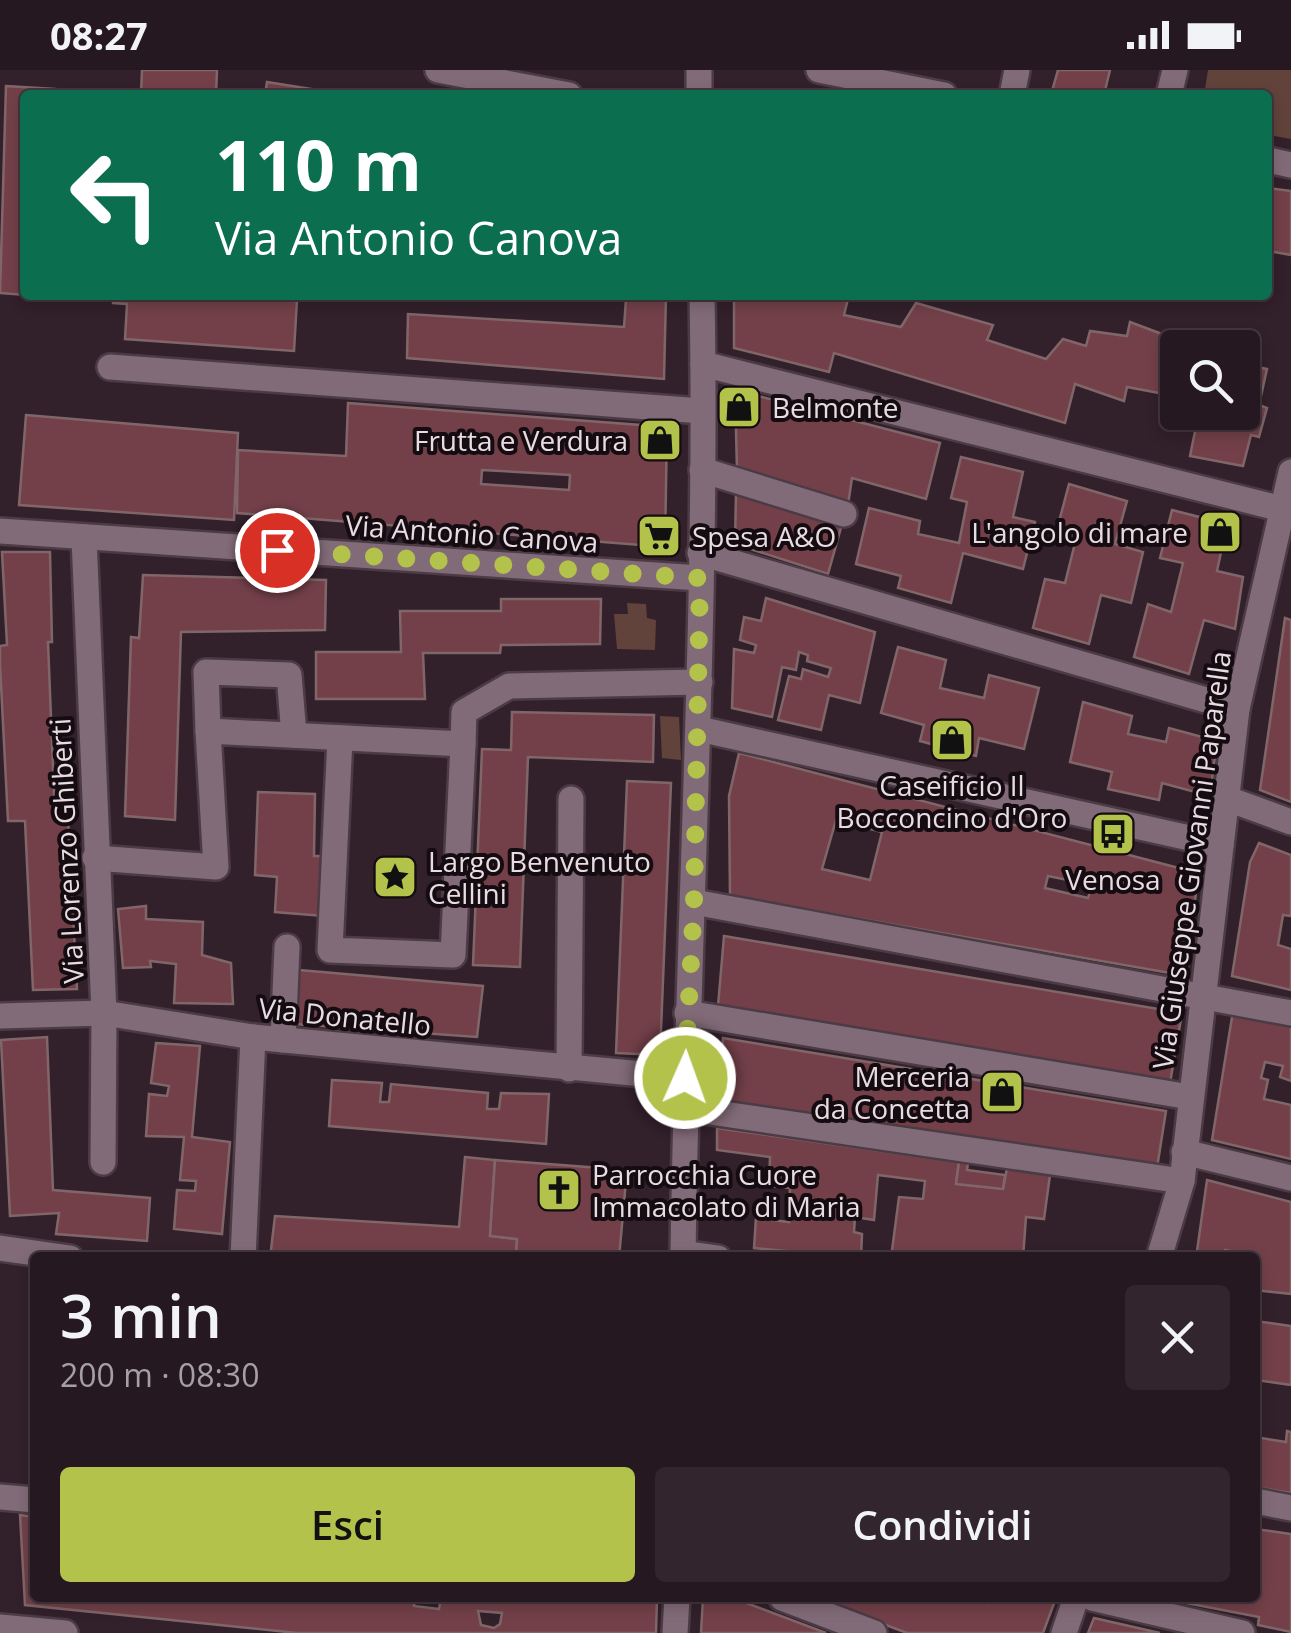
<!DOCTYPE html>
<html lang="it">
<head>
<meta charset="utf-8">
<style>
	body { margin:0; font-family:"Open Sans",sans-serif; background:#32252d; color:#f1f3f6; height:100vh; display:flex; flex-direction:column; font-size:38px; white-space:nowrap }
	* { box-sizing:border-box; margin:0 }
	p { font-size:32px; color:#a4a0a5 }
	.icon { flex:none; width:55px; height:55px; fill:none; stroke:currentColor; stroke-width:2; stroke-linecap:round; stroke-linejoin:round }
	.map { position:relative; flex:1; overflow:hidden }
	.details { position:absolute; left:30px; top:1182px; width:1230px; height:350px; display:flex; flex-direction:column; background:#261820; border-radius:10px; box-shadow:0 5px 15px #0003,0 0 0 2px #42373e }
	.details>* { flex:none }
	.top-card { position:absolute; left:20px; top:20px; width:1252px; height:210px; border-radius:10px; box-shadow:0 5px 15px #0003,0 0 0 2px #42373e; background:#0b6e4f; color:#fff; overflow:hidden }
	.tools { position:absolute; left:1160px; top:260px; display:grid; gap:20px }
	.tools a { display:grid; place-items:center; width:100px; height:100px; border-radius:10px; background:#261820; box-shadow:0 5px 15px #0003,0 0 0 2px #42373e; font-size:50px }
	.pin { position:absolute; display:grid; place-items:center; width:85px; height:85px; color:#fff; margin:-42px; border:5px solid #fff; border-radius:50%; box-shadow:0 2px 10px #0007 }
	.me { position:absolute; width:110px; margin:-55px; rotate:2deg; stroke-linejoin:round; filter:drop-shadow(0 0 8px #0008) }
	.turn { display:flex; align-items:center; gap:35px; height:210px; padding:0 30px; font-size:45px }
	.turn .icon { width:130px; height:130px; stroke-width:2.5 }
	.turn b { display:block; font-size:70px; line-height:85px }
	.round { display:grid; place-items:center; flex:none; width:105px; height:105px; border-radius:10px; background:#32252d }
	.head { display:flex; align-items:center; justify-content:space-between; height:170px; padding:0 30px }
	h1 { font-size:60px; font-weight:600; line-height:75px }
	.button { display:flex; gap:20px; margin-top:auto; padding:20px 30px }
	.button a { flex:1; height:115px; border-radius:10px; background:#b3c24b; color:#111; font-size:40px; font-weight:600; line-height:115px; text-align:center }
	.button a+a { background:#32252d; color:#f1f3f6 }
	.status { display:flex; justify-content:space-between; align-items:center; height:70px; padding:0 50px; background:#261820; direction:ltr }
	.status svg { height:28px; fill:currentColor }
	.map>svg:first-child { display:block }
</style>
</head>
<body>
<div class="status"><b>08:27</b><svg viewBox="0 0 49 12"><path d="M0 12V9h3v3zM5 12V6h3v6zM10 12V3h3v9zM15 12V0h3v12zM26 1h20v11H26zM47 4h2v5h-2z"/></svg></div>
<div class="map">
<svg width="1291" height="1563" viewBox="0 0 1291 1563">
	<rect width="100%" height="100%" fill="#32202b"/>
	<g fill="#61433b">
		<polygon points="1208,0 1291,0 1291,69 1268,65 1268,25 1204,25"/>
		<polygon points="627,533 646,534 647,548 656,550 655,580 617,579 614,544 628,544"/>
		<polygon points="660,646 679,647 681,690 662,688"/>
	</g>
	<g fill="#734049" stroke="#816669" stroke-width="2.5" fill-rule="evenodd">
		<polygon points="142,0 217,0 216,25 141,25"/>
		<polygon points="1058,0 1110,0 1104,25 1052,21"/>
		<polygon points="267,12 349,25 265,25"/>
		<polygon points="6,16 55,19 55,25 25,25 25,225 0,223"/>
		<polygon points="1268,118 1291,121 1291,185 1268,181"/>
		<polygon points="114,225 266,225 297,230 294,281 125,269 127,234 113,233"/>
		<polygon points="558,225 666,225 664,309 407,288 408,244 624,257 626,229"/>
		<polygon points="734,225 849,225 844,245 901,257 916,233 993,255 987,270 1046,289 1063,269 1086,276 1090,261 1127,266 1130,252 1186,273 1190,260 1237,269 1236,278 1178,278 1175,326 1127,317 1124,331 1075,314 1065,353 834,283 829,302 734,278"/>
		<polygon points="1242,294 1267,299 1259,335 1267,338 1259,367 1251,365 1243,396 1190,386 1199,342 1242,342"/>
		<polygon points="735,320 940,373 926,429 852,408 848,435 737,401"/>
		<path d="M348 333 667 357 665 477 237 443 238 380 346 386ZM482 400 570 405 569 420 481 414Z"/>
		<polygon points="26,345 238,363 234,450 19,435"/>
		<polygon points="961,387 1023,402 1013,447 1035,452 1023,499 963,483 951,533 898,518 901,506 856,494 869,438 920,451 918,464 959,473 967,432 951,428"/>
		<polygon points="1069,414 1127,431 1115,474 1143,482 1131,533 1101,525 1089,574 1033,558 1045,509 1065,513 1076,469 1056,463"/>
		<polygon points="736,422 842,454 828,504 735,474"/>
		<polygon points="1172,440 1227,454 1217,501 1243,507 1235,559 1204,550 1189,604 1134,587 1148,534 1171,542 1183,493 1160,488"/>
		<polygon points="2,482 50,482 52,572 48,572 55,749 68,749 77,919 33,920 25,751 8,751 0,595 0,576 7,575"/>
		<polygon points="143,505 326,510 325,560 181,562 175,750 125,746 131,567 139,568"/>
		<polygon points="766,528 875,562 860,633 829,625 821,660 778,650 789,606 801,609 803,599 828,607 831,598 807,591 808,585 799,582 796,600 782,597 772,647 732,638 734,579 754,583 756,575 740,570 744,547 761,551"/>
		<polygon points="501,529 601,529 600,574 501,575 500,583 423,583 425,629 316,629 316,582 401,582 400,541 501,541"/>
		<polygon points="1285,548 1291,550 1291,732 1260,720"/>
		<polygon points="898,577 946,590 940,618 984,628 989,605 1039,618 1024,679 979,668 976,686 920,671 924,655 881,643"/>
		<polygon points="1083,632 1132,646 1128,664 1166,672 1169,658 1217,671 1210,726 1162,713 1159,730 1108,719 1112,702 1070,692"/>
		<polygon points="512,642 654,645 653,692 528,687 520,897 473,895 482,679 511,680"/>
		<path d="M739 683 1198 803 1187 906 730 826 729 726ZM836 750 882 762 870 810 822 799ZM1048 806 1092 815 1088 828 1045 818Z"/>
		<polygon points="627,711 671,713 660,985 616,983"/>
		<polygon points="258,722 315,724 314,786 323,786 323,846 275,842 277,807 255,805"/>
		<polygon points="1259,773 1291,785 1291,846 1283,845 1278,875 1291,879 1291,920 1232,906 1250,792"/>
		<polygon points="146,836 146,849 203,852 202,885 231,893 233,934 174,933 176,894 150,891 151,897 123,898 118,839"/>
		<polygon points="724,866 1182,943 1170,1013 718,936"/>
		<polygon points="299,900 483,916 477,967 295,954"/>
		<polygon points="1233,941 1291,956 1291,1011 1280,1007 1283,996 1265,992 1261,1008 1268,1010 1264,1029 1291,1035 1291,1089 1212,1070"/>
		<polygon points="47,967 53,1120 150,1128 147,1171 56,1164 59,1143 10,1146 1,970"/>
		<polygon points="723,968 1166,1041 1157,1098 719,1035"/>
		<polygon points="156,973 200,976 192,1067 230,1072 222,1164 174,1159 177,1120 195,1121 196,1111 180,1110 184,1067 146,1066 149,1024 167,1026 169,1016 151,1013"/>
		<polygon points="332,1010 382,1013 380,1032 389,1032 391,1014 488,1023 487,1039 499,1039 501,1023 549,1024 546,1074 329,1056"/>
		<polygon points="717,1058 959,1092 956,1114 1003,1119 1007,1098 1050,1105 1044,1149 1026,1147 1023,1188 891,1188 899,1127 923,1129 925,1111 878,1105 874,1150 855,1147 854,1162 862,1164 861,1188 754,1178 756,1148 789,1152 790,1118 769,1116 770,1087 717,1080"/>
		<polygon points="465,1087 495,1090 490,1166 517,1169 516,1188 270,1188 275,1146 459,1157"/>
		<polygon points="495,1090 627,1100 619,1188 516,1188 517,1169 490,1166"/>
		<polygon points="959,1092 968,1093 967,1100 1005,1105 1003,1119 956,1114"/>
		<polygon points="1207,1110 1291,1132 1291,1224 1255,1220 1253,1185 1225,1180 1223,1188 1196,1188"/>
		<polygon points="1255,1251 1291,1256 1291,1315 1255,1310"/>
		<polygon points="1287,1361 1291,1362 1291,1423 1255,1417 1255,1367 1286,1372"/>
		<path d="M20 1445 35 1447V1528H415L414 1536 439 1539 441 1528H657L656 1563H297L25 1535ZM478 1541 502 1543 500 1554 494 1558 481 1555Z"/>
		<polygon points="1255,1459 1291,1464 1291,1562 1258,1555 1259,1547 1160,1528 1255,1528"/>
		<polygon points="703,1528 733,1528 826,1563 701,1563"/>
		<polygon points="814,1528 966,1528 988,1533 990,1528 1056,1528 1043,1563 907,1563"/>
		<polygon points="1094,1548 1160,1563 1088,1563"/>
	</g>
	<g fill="none" stroke-linecap="round" stroke-linejoin="round">
		<defs>
			<g id="minor">
				<polyline points="438,0 569,25"/>
				<polyline points="819,0 944,25"/>
				<polyline points="699,25 699,0"/>
				<polyline points="1012,25 1017,0"/>
				<polyline points="1169,25 1175,0"/>
				<polyline points="1268,90 1291,95"/>
				<polyline points="703,294 1282,439"/>
				<polyline points="110,297 702,341"/>
				<polyline points="702,400 844,444"/>
				<polyline points="0,461 700,508"/>
				<polyline points="84,467 104,943 103,1092"/>
				<polyline points="700,483 1237,639"/>
				<polyline points="699,659 1221,775"/>
				<polyline points="208,661 206,602 289,605 294,665"/>
				<polyline points="340,668 330,880 453,885 463,674"/>
				<polyline points="1228,729 1291,752"/>
				<polyline points="95,788 216,797 208,661 463,674 464,642 509,616 700,612"/>
				<polyline points="694,832 1291,943"/>
				<polyline points="687,943 1190,1027"/>
				<polyline points="0,946 104,943 253,967 685,1008"/>
				<polyline points="283,970 287,877"/>
				<polyline points="569,999 571,729"/>
				<polyline points="683,1038 1182,1111"/>
				<polyline points="1184,1082 1291,1108"/>
				<polyline points="0,1178 70,1188"/>
				<polyline points="683,1183 718,1188"/>
				<polyline points="243,1188 253,967"/>
				<path d="M683 1188C687 867 708 546 702 225"/>
				<polyline points="1159,1188 1182,1111 1237,639 1291,402"/>
				<polyline points="0,1427 35,1430"/>
				<polyline points="1255,1431 1291,1438"/>
				<polyline points="782,1528 874,1563"/>
				<polyline points="1092,1528 1242,1563"/>
				<polyline points="0,1557 65,1563"/>
				<polyline points="675,1563 677,1528"/>
				<polyline points="1064,1563 1076,1528"/>
			</g>
		</defs>
		<use href="#minor" stroke="#4b3b45" stroke-width="30"/>
		<use href="#minor" stroke="#826b78" stroke-width="25"/>
	</g>
	<g fill="none" stroke-linecap="round" stroke-linejoin="round">
		<polyline stroke="#b3c24b" stroke-width="18" stroke-dasharray="0 32.4" points="277,480 700,508 694,832 685,1008"/>
	</g>
	<defs>
		<symbol id="shop-square" viewBox="-11 -11 22 22"><rect x="-9" y="-9" width="18" height="18" rx="4" fill="#b3c24b" stroke="#150c11"/><path d="M-5-2.5h2.3a2.7 3.5 0 0 1 5.4 0H5L5.5 6h-11ZM-1.5-2.5h3a1.5 2.3 0 0 0-3 0Z" fill="#111"/></symbol>
		<symbol id="supermarket-square" viewBox="-11 -11 22 22"><rect x="-9" y="-9" width="18" height="18" rx="4" fill="#b3c24b" stroke="#150c11"/><path d="M-6-5.5h2.5l.6 2H6L4.5 2H-2.5L-4.4-4H-6ZM-1.5 3.2a1.3 1.3 0 1 0 .1 0ZM3 3.2a1.3 1.3 0 1 0 .1 0Z" fill="#111"/></symbol>
		<symbol id="bus-square" viewBox="-11 -11 22 22"><rect x="-9" y="-9" width="18" height="18" rx="4" fill="#b3c24b" stroke="#150c11"/><path d="M-5-6H5V4H4V6H2V4H-2V6H-4V4H-5ZM-3.5-4V0h7V-4ZM-3.5 1.2v1.5H-2V1.2ZM2 1.2v1.5H3.5V1.2Z" fill="#111"/></symbol>
		<symbol id="sight-square" viewBox="-11 -11 22 22"><rect x="-9" y="-9" width="18" height="18" rx="4" fill="#b3c24b" stroke="#150c11"/><path d="M0-6L1.8-2.2L6-1.7L2.9 1.2L3.7 5.4L0 3.3L-3.7 5.4L-2.9 1.2L-6-1.7L-1.8-2.2Z" fill="#111"/></symbol>
		<symbol id="church-square" viewBox="-11 -11 22 22"><rect x="-9" y="-9" width="18" height="18" rx="4" fill="#b3c24b" stroke="#150c11"/><path d="M-1.2-6h2.4v3.5h3.3v2.4h-3.3V6h-2.4V-.1h-3.3v-2.4h3.3Z" fill="#111"/></symbol>
	</defs>
	<g fill-rule="evenodd">
		<use href="#shop-square" x="714" y="312" width="50" height="50"/>
		<use href="#shop-square" x="635" y="345" width="50" height="50"/>
		<use href="#shop-square" x="1195" y="437" width="50" height="50"/>
		<use href="#supermarket-square" x="634" y="441" width="50" height="50"/>
		<use href="#shop-square" x="927" y="645" width="50" height="50"/>
		<use href="#bus-square" x="1088" y="739" width="50" height="50"/>
		<use href="#sight-square" x="370" y="782" width="50" height="50"/>
		<use href="#shop-square" x="977" y="997" width="50" height="50"/>
		<use href="#church-square" x="534" y="1095" width="50" height="50"/>
	</g>
	<g text-anchor="middle" dominant-baseline="central" stroke-width="8" stroke-linejoin="round" paint-order="stroke">
		<g font-size="28" fill="#e8dbe2" stroke="#150c11" text-anchor="start">
			<text x="772" y="337">Belmonte</text>
			<text x="628" y="370" text-anchor="end">Frutta e Verdura</text>
			<text x="1188" y="462" text-anchor="end">L'angolo di mare</text>
			<text x="692" y="466">Spesa A&amp;O</text>
			<text x="952" y="715" text-anchor="middle">Caseificio Il<tspan x="952" dy="32">Bocconcino d'Oro</tspan></text>
			<text x="428" y="791">Largo Benvenuto<tspan x="428" dy="32">Cellini</tspan></text>
			<text x="1113" y="809" text-anchor="middle">Venosa</text>
			<text x="970" y="1006" text-anchor="end">Merceria<tspan x="970" dy="32">da Concetta</tspan></text>
			<text x="592" y="1104">Parrocchia Cuore<tspan x="592" dy="32">Immacolato di Maria</tspan></text>
		</g>
		<g font-size="28" fill="#e8dbe2" stroke="#150c11">
			<text transform="translate(472 463) rotate(4)">Via Antonio Canova</text>
			<text transform="translate(66 781) rotate(-93)">Via Lorenzo Ghiberti</text>
			<text transform="translate(1191 790) rotate(-82)">Via Giuseppe Giovanni Paparella</text>
			<text transform="translate(345 946) rotate(6)">Via Donatello</text>
		</g>
	</g>
</svg>
<div class="tools">
<a><svg class="icon" aria-label="search" viewBox="0 0 24 24"><circle cx="10" cy="10" r="6"/><path d="M15 15l6 6"/></svg></a>
</div>
<div class="pin" style="left:277px;top:480px;background:#d93025"><svg class="icon" aria-label="arrive" viewBox="0 0 24 24"><path d="M6 21V4h12l-3 4 3 4H6"/></svg></div>
<svg class="me" style="left:685px;top:1008px" viewBox="-20 -20 40 40"><circle r="17" fill="#b3c24b" stroke="#fff" stroke-width="3"/><path d="M0-11L8 9 0 5-8 9z" fill="#fff"/></svg>
<div class="top-card">
<div class="turn"><svg class="icon" aria-label="left" viewBox="0 0 24 24"><path d="M17 20v-9H6M10 6l-5 5 5 5"/></svg><div><b>110 m</b>Via Antonio Canova</div></div>
</div>
<section class="details">
<div class="head"><div><h1>3 min</h1><p>200 m · 08:30</p></div><a class="round"><svg class="icon" aria-label="close" viewBox="0 0 24 24"><path d="M6 6l12 12M18 6L6 18"/></svg></a></div>
<div class="button"><a>Esci</a><a>Condividi</a></div>
</section>
</div>
</body>
</html>
